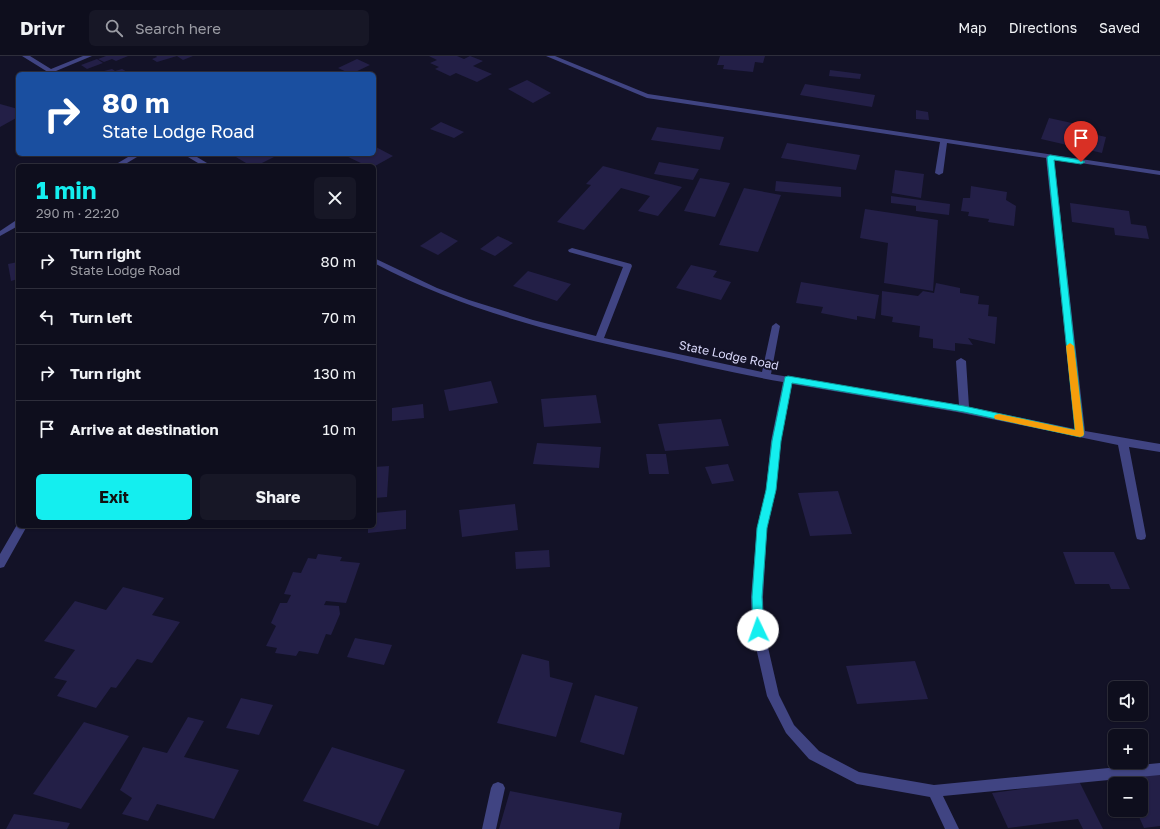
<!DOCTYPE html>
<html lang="en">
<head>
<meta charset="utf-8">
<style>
	body { margin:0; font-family:"Golos Text",sans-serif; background:#171726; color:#f1f3f6; height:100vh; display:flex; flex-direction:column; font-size:15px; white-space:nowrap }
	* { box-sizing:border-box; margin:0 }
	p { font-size:13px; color:#9b9ca4 }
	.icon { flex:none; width:22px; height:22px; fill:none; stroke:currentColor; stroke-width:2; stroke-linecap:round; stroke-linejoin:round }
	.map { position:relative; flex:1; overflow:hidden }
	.sheet { position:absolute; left:16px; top:108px; width:360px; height:364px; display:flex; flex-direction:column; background:#0e0e1d; border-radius:6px; box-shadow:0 1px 3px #0004,0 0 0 1px #2e2e3b }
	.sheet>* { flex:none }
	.top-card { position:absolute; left:16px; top:16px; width:360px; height:84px; border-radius:6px; box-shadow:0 1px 3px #0004,0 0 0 1px #2e2e3b; background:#1a4fa0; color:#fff; overflow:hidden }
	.controls { position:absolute; left:1108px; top:625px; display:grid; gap:8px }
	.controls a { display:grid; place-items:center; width:40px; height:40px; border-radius:6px; background:#0e0e1d; box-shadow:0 1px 3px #0004,0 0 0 1px #2e2e3b; font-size:20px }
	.pin { position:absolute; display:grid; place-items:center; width:34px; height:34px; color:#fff; margin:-41px -17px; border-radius:50% 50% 50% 0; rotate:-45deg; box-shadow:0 0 4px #0007 }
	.pin .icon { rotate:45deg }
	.me { position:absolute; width:44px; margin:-22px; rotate:357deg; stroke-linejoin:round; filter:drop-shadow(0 0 3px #0008) }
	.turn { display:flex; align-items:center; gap:14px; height:84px; padding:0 20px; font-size:18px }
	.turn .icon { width:52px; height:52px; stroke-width:2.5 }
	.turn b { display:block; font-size:28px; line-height:34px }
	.round { display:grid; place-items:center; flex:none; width:42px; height:42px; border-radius:6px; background:#171726 }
	.overview { display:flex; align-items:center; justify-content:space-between; height:68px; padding:0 20px }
	h1 { font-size:24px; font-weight:700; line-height:30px; color:#14eeef }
	.button { display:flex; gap:8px; margin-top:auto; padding:8px 20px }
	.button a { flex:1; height:46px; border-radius:6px; background:#14eeef; color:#111; font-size:16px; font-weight:700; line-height:46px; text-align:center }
	.button a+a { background:#171726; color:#f1f3f6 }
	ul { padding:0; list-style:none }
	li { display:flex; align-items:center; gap:12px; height:56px; padding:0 20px; border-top:1px solid #2e2e3b }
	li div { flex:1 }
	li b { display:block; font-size:15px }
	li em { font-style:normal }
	header { display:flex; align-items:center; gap:24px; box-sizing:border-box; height:56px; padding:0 20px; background:#0e0e1d; border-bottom:1px solid #2e2e3b }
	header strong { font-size:19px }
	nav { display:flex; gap:22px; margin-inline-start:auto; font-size:14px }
	.search { width:280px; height:36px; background:#171726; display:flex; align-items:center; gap:10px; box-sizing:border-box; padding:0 14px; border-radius:6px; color:#9b9ca4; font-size:15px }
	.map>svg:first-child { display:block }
</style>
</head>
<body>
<header>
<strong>Drivr</strong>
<div class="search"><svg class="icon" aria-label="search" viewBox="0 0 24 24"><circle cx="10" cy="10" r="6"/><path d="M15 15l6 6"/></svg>Search here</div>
<nav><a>Map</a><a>Directions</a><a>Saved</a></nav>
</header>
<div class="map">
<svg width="1160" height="773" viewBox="0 0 1160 773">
	<rect width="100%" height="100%" fill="#131227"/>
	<g fill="#231f47">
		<polygon points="106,0 128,0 116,5 112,3 104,6 98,3"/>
		<polygon points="156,0 193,0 183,4 177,0 157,6 152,3 157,1"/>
		<polygon points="429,0 457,0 464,3 470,0 483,5 473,10 492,18 477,26 456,17 450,20 435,13 439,11 430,7 437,4"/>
		<polygon points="720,0 765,0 763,7 755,6 753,16 723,13 724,9 717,9"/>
		<polygon points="97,3 103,7 87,13 81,9"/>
		<polygon points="357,3 370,9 351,18 338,12"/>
		<polygon points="112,13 115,15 122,13 129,17 125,18 96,17"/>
		<polygon points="830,14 861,18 860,23 829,20"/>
		<polygon points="527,24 551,37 533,47 508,33"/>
		<polygon points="805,28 875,39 872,51 800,39"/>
		<polygon points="0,48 18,53 18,61 0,71"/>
		<polygon points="916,54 928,56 929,64 916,63"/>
		<polygon points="1049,62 1081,69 1079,75 1106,81 1102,97 1041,83"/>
		<polygon points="441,66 464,76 454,82 430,73"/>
		<polygon points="657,71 724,81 720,94 651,84"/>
		<polygon points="787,87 860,99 856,114 781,102"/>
		<polygon points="374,90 393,100 375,110 367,110 342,98 374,98"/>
		<polygon points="231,98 272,98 276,100 256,110 251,110"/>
		<polygon points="659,106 699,113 693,124 654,118"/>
		<polygon points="603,110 682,131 658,160 638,155 650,140 621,132 584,174 557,166 591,129 586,128"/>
		<polygon points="895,114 924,118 921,142 892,137"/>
		<polygon points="700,122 730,127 715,161 684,155"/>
		<polygon points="776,125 841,131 841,141 775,135"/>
		<polygon points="971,130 1007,136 1006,144 1016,150 1014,170 988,166 989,163 968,160 969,156 961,155 963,142 970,142"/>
		<polygon points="744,132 781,139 758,196 719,189"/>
		<polygon points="891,140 950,148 949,159 916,155 916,150 891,147"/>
		<polygon points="1070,147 1129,155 1131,168 1146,170 1149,183 1115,179 1114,172 1072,166"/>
		<polygon points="865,153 938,164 933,235 884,227 888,187 860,182"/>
		<polygon points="441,176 458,185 438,199 420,190"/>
		<polygon points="498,180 513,187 495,200 480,193"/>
		<polygon points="18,206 18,223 11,225 8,208"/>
		<polygon points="691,209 717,215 713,221 731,226 721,244 676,232"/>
		<polygon points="528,215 571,228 557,245 513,230"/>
		<polygon points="801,226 879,239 875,263 857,260 857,264 821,257 823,251 796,247"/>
		<polygon points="936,227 960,232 960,237 979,240 978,248 989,249 988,260 997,261 995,288 968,282 973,289 955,287 955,295 933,292 933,283 919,281 920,270 892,266 893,261 881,259 882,235 918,240 923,235 934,237"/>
		<polygon points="491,325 498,347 449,355 444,334"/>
		<polygon points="596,339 601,367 544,371 541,343"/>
		<polygon points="423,348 424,362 392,365 392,352"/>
		<polygon points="721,363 729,390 665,395 658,368"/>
		<polygon points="537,387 601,391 599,412 533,408"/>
		<polygon points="646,398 666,398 669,418 649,418"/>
		<polygon points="728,408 734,425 712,428 705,411"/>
		<polygon points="389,410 387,441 374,442 374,411"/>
		<polygon points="838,435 852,478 810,480 798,437"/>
		<polygon points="515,448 518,474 462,481 459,454"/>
		<polygon points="406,454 406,473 368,477 368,470 374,470 374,457"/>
		<polygon points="549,494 550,511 516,513 515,496"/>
		<polygon points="1063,496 1114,496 1130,533 1111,533 1109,528 1075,528"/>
		<polygon points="318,498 342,501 340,505 360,507 346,547 326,545 324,549 339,550 340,558 331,579 326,578 318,598 299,595 296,600 275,597 277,592 266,590 276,570 271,567 280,547 287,547 291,539 284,538 293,516 301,517 308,502 316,503"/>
		<polygon points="123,531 164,542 152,559 180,566 152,607 137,603 116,632 111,631 96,652 57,640 67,625 54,622 75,594 44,585 75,545 106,554"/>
		<polygon points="355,582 392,589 384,609 347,601"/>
		<polygon points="522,598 549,605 550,621 573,627 556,681 497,667"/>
		<polygon points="915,605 928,643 857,648 846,610"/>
		<polygon points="595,639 638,651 624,699 580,686"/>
		<polygon points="241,642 273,649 259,679 226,672"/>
		<polygon points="188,661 204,665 184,701 239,714 214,763 157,748 148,765 122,758 132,742 120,734 143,691 167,697"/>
		<polygon points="84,666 129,680 81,753 33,738"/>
		<polygon points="332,691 405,714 378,770 303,745"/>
		<polygon points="1160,717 1160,770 1144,772 1136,754 1141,754 1141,728 1123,728 1120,720"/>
		<polygon points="1079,725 1103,773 1083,773 1078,763 1008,772 992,737"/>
		<polygon points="510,735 622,757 619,773 499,773"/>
		<polygon points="14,758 70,767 67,773 6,773"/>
	</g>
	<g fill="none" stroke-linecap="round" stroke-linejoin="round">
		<g fill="#404482" fill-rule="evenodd">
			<polygon points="22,0 30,0 51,13 83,0 92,0 56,15 59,18 51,18"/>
			<path d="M546 0H555L648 38 1160 115V119L1054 103 1085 375 1160 388V396L1129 391 1146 480 1145 483 1141 484 1137 483 1136 480 1118 389 957 356 792 328 781 385 776 434 767 472 763 541 764 574 779 639 794 669 819 695 859 716 934 729 1160 707V719L943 740 959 773H945L930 741 857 728 809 703 786 677 767 640 752 574 751 541 757 472 766 434 771 385 783 326C737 318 692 307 646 297 552 276 460 253 374 207V202L437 232 469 244 533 264 596 280 623 211 569 196 568 194 572 192 631 208 632 210 604 282 762 316 772 270 776 267 780 270 771 318 959 349 956 305 961 302 966 305 969 351 1075 373 1046 102 947 87 943 117 939 119 935 117 940 86 647 42Z"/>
			<polygon points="133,98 142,98 122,110 113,110"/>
			<polygon points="183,98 192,98 212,110 203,110"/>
			<polygon points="15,165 18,165 18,170 0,180 0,175"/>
			<polygon points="18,467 18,470 27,470 4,511 0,512 0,498"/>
			<polygon points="498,726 503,728 505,732 496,773 482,773 491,732 493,728"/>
		</g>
	</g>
	<polygon fill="#14eeef" stroke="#0d9b9b" points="1050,99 1081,104 1085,106 1081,108 1054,104 1084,378 1083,380 1080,381 964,356 792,327 781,385 776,434 767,472 762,541 764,574 762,577 758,579 755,577 753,574 752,541 757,472 766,434 772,385 785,321 788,320 964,350 1075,374 1047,101"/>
	<polygon fill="#f59e0b" points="1070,287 1074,290 1084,378 1083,380 1080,381 995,363 994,361 995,359 999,358 1075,374 1066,290"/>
	<g text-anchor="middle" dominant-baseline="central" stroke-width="4" stroke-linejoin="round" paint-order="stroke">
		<g font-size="12" fill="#dbdafc" stroke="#131227">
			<text transform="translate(729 299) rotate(12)">State Lodge Road</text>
		</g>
	</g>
</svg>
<div class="controls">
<a><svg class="icon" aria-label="sound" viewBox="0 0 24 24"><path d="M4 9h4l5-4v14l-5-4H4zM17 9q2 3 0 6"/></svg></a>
<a>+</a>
<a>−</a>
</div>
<div class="pin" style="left:1081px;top:106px;background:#d93025"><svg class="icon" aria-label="arrive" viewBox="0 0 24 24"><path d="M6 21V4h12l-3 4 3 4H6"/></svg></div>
<svg class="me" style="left:758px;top:574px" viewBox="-20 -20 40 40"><circle r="19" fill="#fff"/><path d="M0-13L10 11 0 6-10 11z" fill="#14eeef"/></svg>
<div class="top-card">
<div class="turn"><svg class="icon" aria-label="right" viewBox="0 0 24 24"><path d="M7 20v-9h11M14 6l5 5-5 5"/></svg><div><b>80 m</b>State Lodge Road</div></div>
</div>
<section class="sheet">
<div class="overview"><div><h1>1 min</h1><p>290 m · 22:20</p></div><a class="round"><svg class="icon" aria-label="close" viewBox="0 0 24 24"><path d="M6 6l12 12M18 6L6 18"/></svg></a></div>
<ul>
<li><svg class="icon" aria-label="right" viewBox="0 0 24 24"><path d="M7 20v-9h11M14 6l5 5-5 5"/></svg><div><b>Turn right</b><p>State Lodge Road</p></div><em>80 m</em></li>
<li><svg class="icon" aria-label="left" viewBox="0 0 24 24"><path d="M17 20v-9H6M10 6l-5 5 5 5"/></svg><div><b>Turn left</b></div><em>70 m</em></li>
<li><svg class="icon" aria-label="right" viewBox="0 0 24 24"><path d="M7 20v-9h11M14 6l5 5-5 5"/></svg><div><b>Turn right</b></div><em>130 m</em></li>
<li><svg class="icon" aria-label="arrive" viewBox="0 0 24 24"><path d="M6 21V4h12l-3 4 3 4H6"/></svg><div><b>Arrive at destination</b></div><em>10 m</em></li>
</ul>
<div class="button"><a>Exit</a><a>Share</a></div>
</section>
</div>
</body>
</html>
